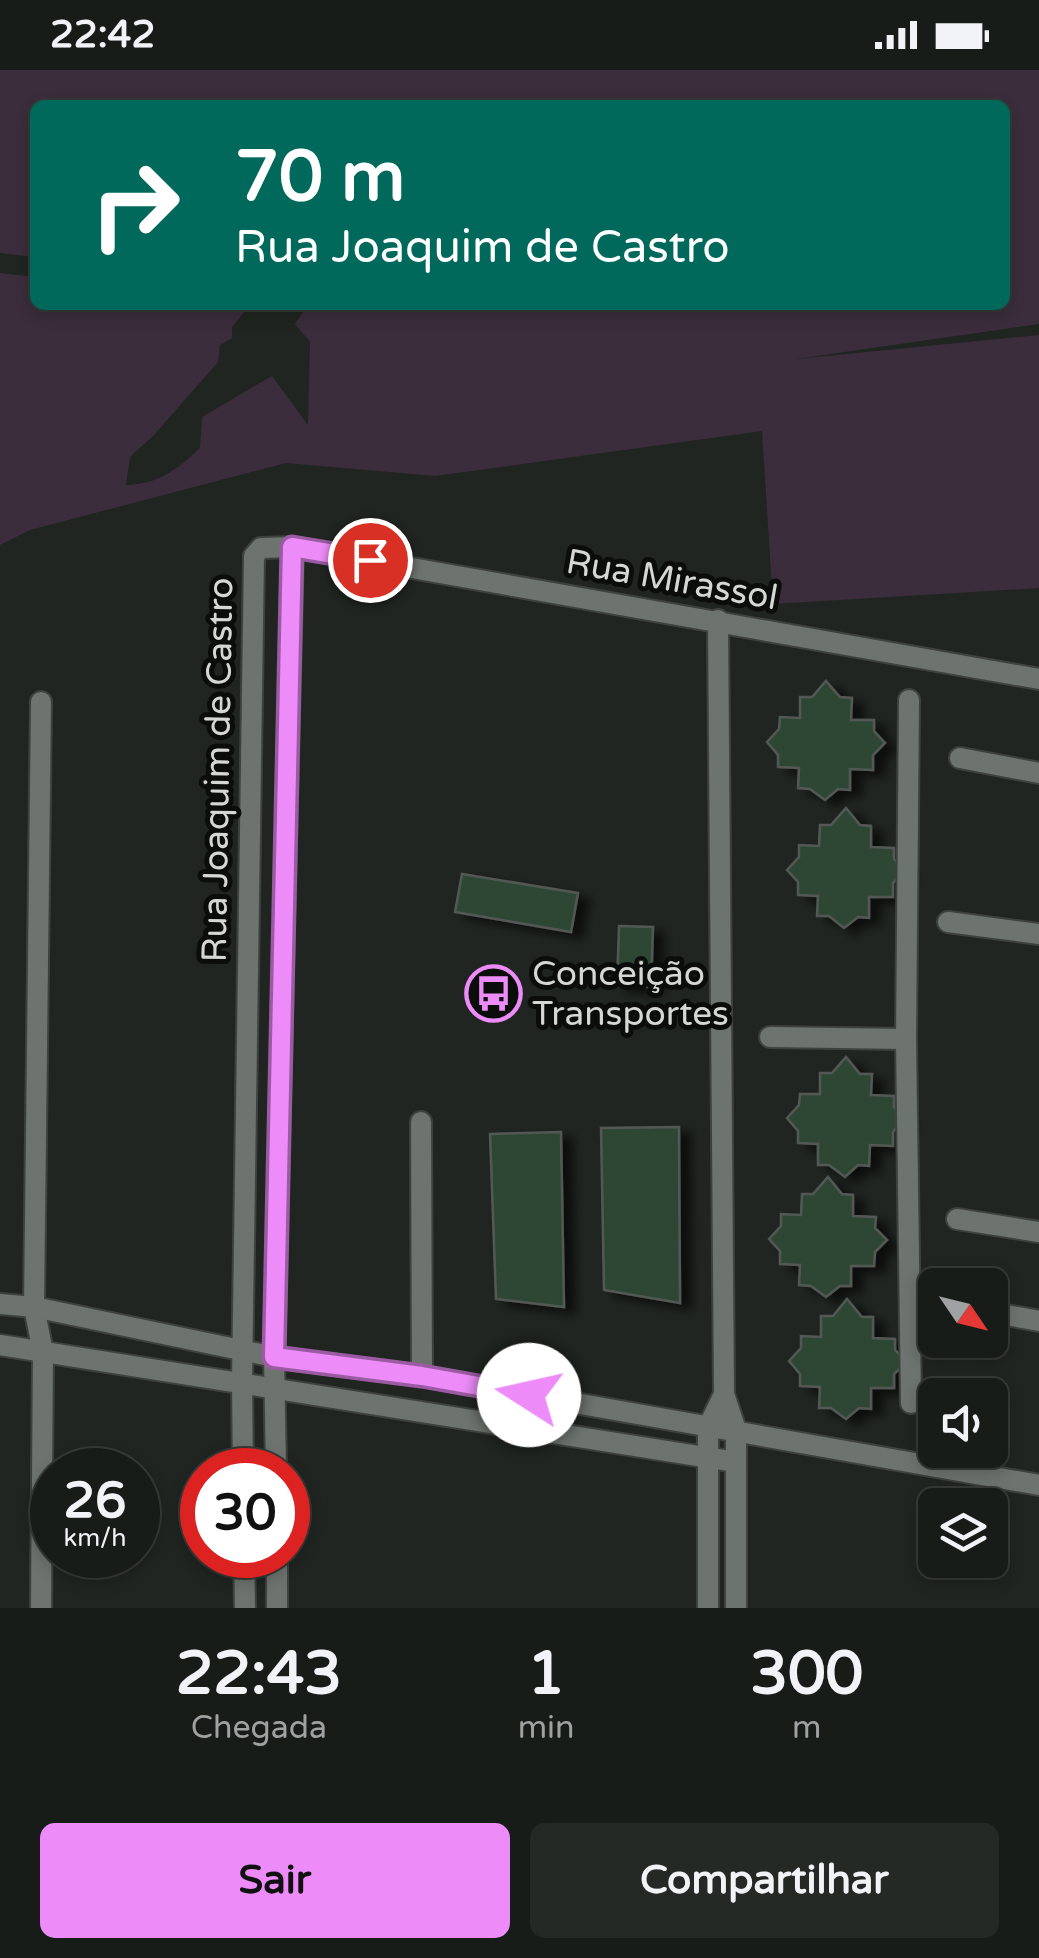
<!DOCTYPE html>
<html lang="pt">
<head>
<meta charset="utf-8">
<style>
	body { margin:0; font-family:"Varela Round",sans-serif; background:#252926; color:#f1f3f6; height:100vh; display:flex; flex-direction:column; font-size:38px; white-space:nowrap }
	* { box-sizing:border-box; margin:0 }
	p { font-size:32px; color:#9fa1a2 }
	.icon { flex:none; width:55px; height:55px; fill:none; stroke:currentColor; stroke-width:2; stroke-linecap:round; stroke-linejoin:round }
	.map { position:relative; height:1538px; overflow:hidden }
	.sheet { display:flex; flex-direction:column; background:#181c19; flex:1 }
	.sheet>* { flex:none }
	.banner { position:absolute; left:30px; top:30px; width:980px; height:210px; border-radius:15px; box-shadow:0 5px 15px #0003,0 0 0 2px #363a38; background:#00695c; color:#fff; overflow:hidden }
	.needle { width:65px; rotate:125deg }
	.buttons { position:absolute; left:918px; top:1198px; display:grid; gap:20px }
	.buttons a { display:grid; place-items:center; width:90px; height:90px; border-radius:15px; background:#181c19; box-shadow:0 5px 15px #0003,0 0 0 2px #363a38; font-size:50px }
	.speed { position:absolute; left:30px; top:1378px; display:flex; gap:20px; font-size:50px; font-weight:700; text-align:center }
	.speed>* { display:grid; place-content:center; width:130px; height:130px; border-radius:50%; background:#181c19; box-shadow:0 5px 15px #0003,0 0 0 2px #363a38; line-height:1 }
	.speed small { font-size:25px; font-weight:400 }
	.speed .limit { border:15px solid #d22; background:#fff; color:#111 }
	.pin { position:absolute; display:grid; place-items:center; width:85px; height:85px; color:#fff; margin:-42px; border:5px solid #fff; border-radius:50%; box-shadow:0 2px 10px #0007 }
	.me { position:absolute; width:110px; margin:-55px; rotate:280deg; stroke-linejoin:round; filter:drop-shadow(0 0 8px #0008) }
	.turn { display:flex; align-items:center; gap:35px; height:210px; padding:0 40px; font-size:45px }
	.turn .icon { width:130px; height:130px; stroke-width:2.5 }
	.turn b { display:block; font-size:70px; line-height:85px }
	.eta { display:flex; justify-content:space-evenly; align-items:center; height:170px; text-align:center }
	.eta b { font-size:60px; font-weight:800; line-height:70px }
	.action { display:flex; gap:20px; margin-top:auto; padding:20px 40px }
	.action a { flex:1; height:115px; border-radius:15px; background:#ed8cf9; color:#111; font-size:40px; font-weight:800; line-height:115px; text-align:center }
	.action a+a { background:#252926; color:#f1f3f6 }
	.status { display:flex; justify-content:space-between; align-items:center; height:70px; padding:0 50px; background:#181c19; direction:ltr }
	.status svg { height:28px; fill:currentColor }
	.map>svg:first-child { display:block }
</style>
</head>
<body>
<div class="status"><b>22:42</b><svg viewBox="0 0 49 12"><path d="M0 12V9h3v3zM5 12V6h3v6zM10 12V3h3v9zM15 12V0h3v12zM26 1h20v11H26zM47 4h2v5h-2z"/></svg></div>
<div class="map">
<svg width="1039" height="1538" viewBox="0 0 1039 1538">
	<defs>
		<filter id="shadow"><feDropShadow dx="11" dy="6" stdDeviation="5" flood-color="#0009"/></filter>
	</defs>
	<rect width="100%" height="100%" fill="#202521"/>
	<path fill="#3b2d3c" d="M0 0H1039V254L796 289 1039 265V518L773 534 762 361 435 406 286 393 30 460 0 475V203L35 207V235H183L194 242V235H245L246 240 232 257V268L220 275 218 292 154 365 130 387 126 415C158 414 177 400 200 378L202 347 272 306 308 355 310 272 295 254 308 235H1005V35H35V187L0 183Z"/>
	<g fill="#2f4736" stroke="#535955" stroke-width="2.5" filter="url(#shadow)">
		<polygon points="826,611 840,627 852,628 851,650 874,650 874,661 885,673 873,685 873,700 850,699 850,720 838,719 825,730 810,719 798,718 799,698 778,697 778,685 767,672 779,659 780,647 800,648 800,627 812,627"/>
		<polygon points="846,738 860,755 871,756 871,777 894,778 894,789 905,801 893,813 893,827 869,827 869,848 858,847 844,858 829,846 817,846 818,826 798,825 798,812 787,800 799,787 799,775 819,776 820,755 831,755"/>
		<polygon points="462,804 578,823 571,862 455,842"/>
		<polygon points="619,856 653,857 651,917 617,916"/>
		<polygon points="846,987 860,1004 872,1004 871,1025 894,1026 894,1037 905,1049 893,1062 893,1076 870,1075 869,1096 858,1095 845,1107 829,1095 818,1095 818,1074 798,1073 798,1061 787,1048 799,1035 800,1024 820,1024 820,1003 832,1003"/>
		<polygon points="679,1057 680,1233 604,1220 601,1058"/>
		<polygon points="561,1062 564,1237 496,1229 490,1064"/>
		<polygon points="828,1107 842,1124 853,1125 853,1146 876,1147 875,1158 887,1170 875,1182 874,1196 851,1196 851,1216 840,1216 826,1227 811,1216 799,1215 800,1195 780,1194 780,1181 769,1169 781,1156 781,1144 801,1145 802,1124 813,1124"/>
		<polygon points="847,1229 862,1247 873,1247 873,1268 895,1269 895,1280 907,1292 894,1304 894,1318 871,1318 871,1339 859,1338 846,1349 831,1338 819,1338 820,1317 800,1316 800,1304 789,1291 801,1278 801,1266 821,1267 821,1246 833,1246"/>
	</g>
	<g fill="none" stroke-linecap="round" stroke-linejoin="round">
		<defs>
			<g id="street">
				<polyline points="718,550 724,1324 736,1360 736,1538"/>
				<polyline points="909,630 906,969 911,1333"/>
				<polyline points="41,632 34,1237 43,1282 41,1538"/>
				<polyline points="960,688 1039,703"/>
				<polyline points="948,852 1039,864"/>
				<polyline points="770,967 906,969"/>
				<polyline points="421,1052 422,1306"/>
				<polyline points="957,1149 1039,1162"/>
				<polyline points="0,1234 34,1237 274,1287 422,1306 1039,1415"/>
				<polyline points="990,1242 1039,1251"/>
				<polyline points="0,1275 736,1392"/>
				<polyline points="243,1400 242,1312 254,486 261,478 293,477 1039,609"/>
				<polyline points="276,1400 274,1287 293,477"/>
				<polyline points="244,1485 245,1538"/>
				<polyline points="277,1485 277,1538"/>
				<polyline points="708,1538 708,1357 724,1324"/>
			</g>
		</defs>
		<use href="#street" stroke="#3e423f" stroke-width="24"/>
		<use href="#street" stroke="#6d736f" stroke-width="20"/>
	</g>
	<g fill="none" stroke-linecap="round" stroke-linejoin="round">
		<defs>
			<polyline id="route" points="370,490 292,477 274,1287 422,1306 529,1325"/>
		</defs>
		<use href="#route" stroke="#9a5ba2" stroke-width="25"/>
		<use href="#route" stroke="#ed8cf9" stroke-width="18"/>
	</g>
	<defs>
		<symbol id="bus-ring" viewBox="-11 -11 22 22"><circle r="9.5" fill="#0b0d0b" stroke="#ed8cf9" stroke-width="1.5"/><path d="M-5-6H5V4H4V6H2V4H-2V6H-4V4H-5ZM-3.5-4V0h7V-4ZM-3.5 1.2v1.5H-2V1.2ZM2 1.2v1.5H3.5V1.2Z" fill="#ed8cf9"/></symbol>
	</defs>
	<g fill-rule="evenodd">
		<use href="#bus-ring" x="462" y="892" width="63" height="63"/>
	</g>
	<g text-anchor="middle" dominant-baseline="central" stroke-width="10" stroke-linejoin="round" paint-order="stroke">
		<g font-size="35" fill="#d4d7d5" stroke="#0b0d0b">
			<text transform="translate(672 510) rotate(10)">Rua Mirassol</text>
			<text transform="translate(218 700) rotate(-89)">Rua Joaquim de Castro</text>
		</g>
		<g font-size="35" fill="#d4d7d5" stroke="#0b0d0b" text-anchor="start">
			<text x="532" y="904">Conceição<tspan x="532" dy="40">Transportes</tspan></text>
		</g>
	</g>
</svg>
<div class="buttons">
<a><svg class="needle" viewBox="-14 -14 28 28"><path d="M0-13l5 13h-10z" fill="#e53935"/><path d="M0 13l5-13h-10z" fill="#9fa1a2"/></svg></a>
<a><svg class="icon" aria-label="sound" viewBox="0 0 24 24"><path d="M4 9h4l5-4v14l-5-4H4zM17 9q2 3 0 6"/></svg></a>
<a><svg class="icon" aria-label="layers" viewBox="0 0 24 24"><path d="M12 4l9 5-9 5-9-5zM3 14l9 5 9-5"/></svg></a>
</div>
<div class="speed"><div>26<small>km/h</small></div><div class="limit">30</div></div>
<div class="pin" style="left:370px;top:490px;background:#d93025"><svg class="icon" aria-label="arrive" viewBox="0 0 24 24"><path d="M6 21V4h12l-3 4 3 4H6"/></svg></div>
<svg class="me" style="left:529px;top:1325px" viewBox="-20 -20 40 40"><circle r="19" fill="#fff"/><path d="M0-13L10 11 0 6-10 11z" fill="#ed8cf9"/></svg>
<div class="banner">
<div class="turn"><svg class="icon" aria-label="right" viewBox="0 0 24 24"><path d="M7 20v-9h11M14 6l5 5-5 5"/></svg><div><b>70 m</b>Rua Joaquim de Castro</div></div>
</div>
</div>
<section class="sheet">
<div class="eta">
<div><b>22:43</b><p>Chegada</p></div>
<div><b>1</b><p>min</p></div>
<div><b>300</b><p>m</p></div>
</div>
<div class="action"><a>Sair</a><a>Compartilhar</a></div>
</section>
</body>
</html>
